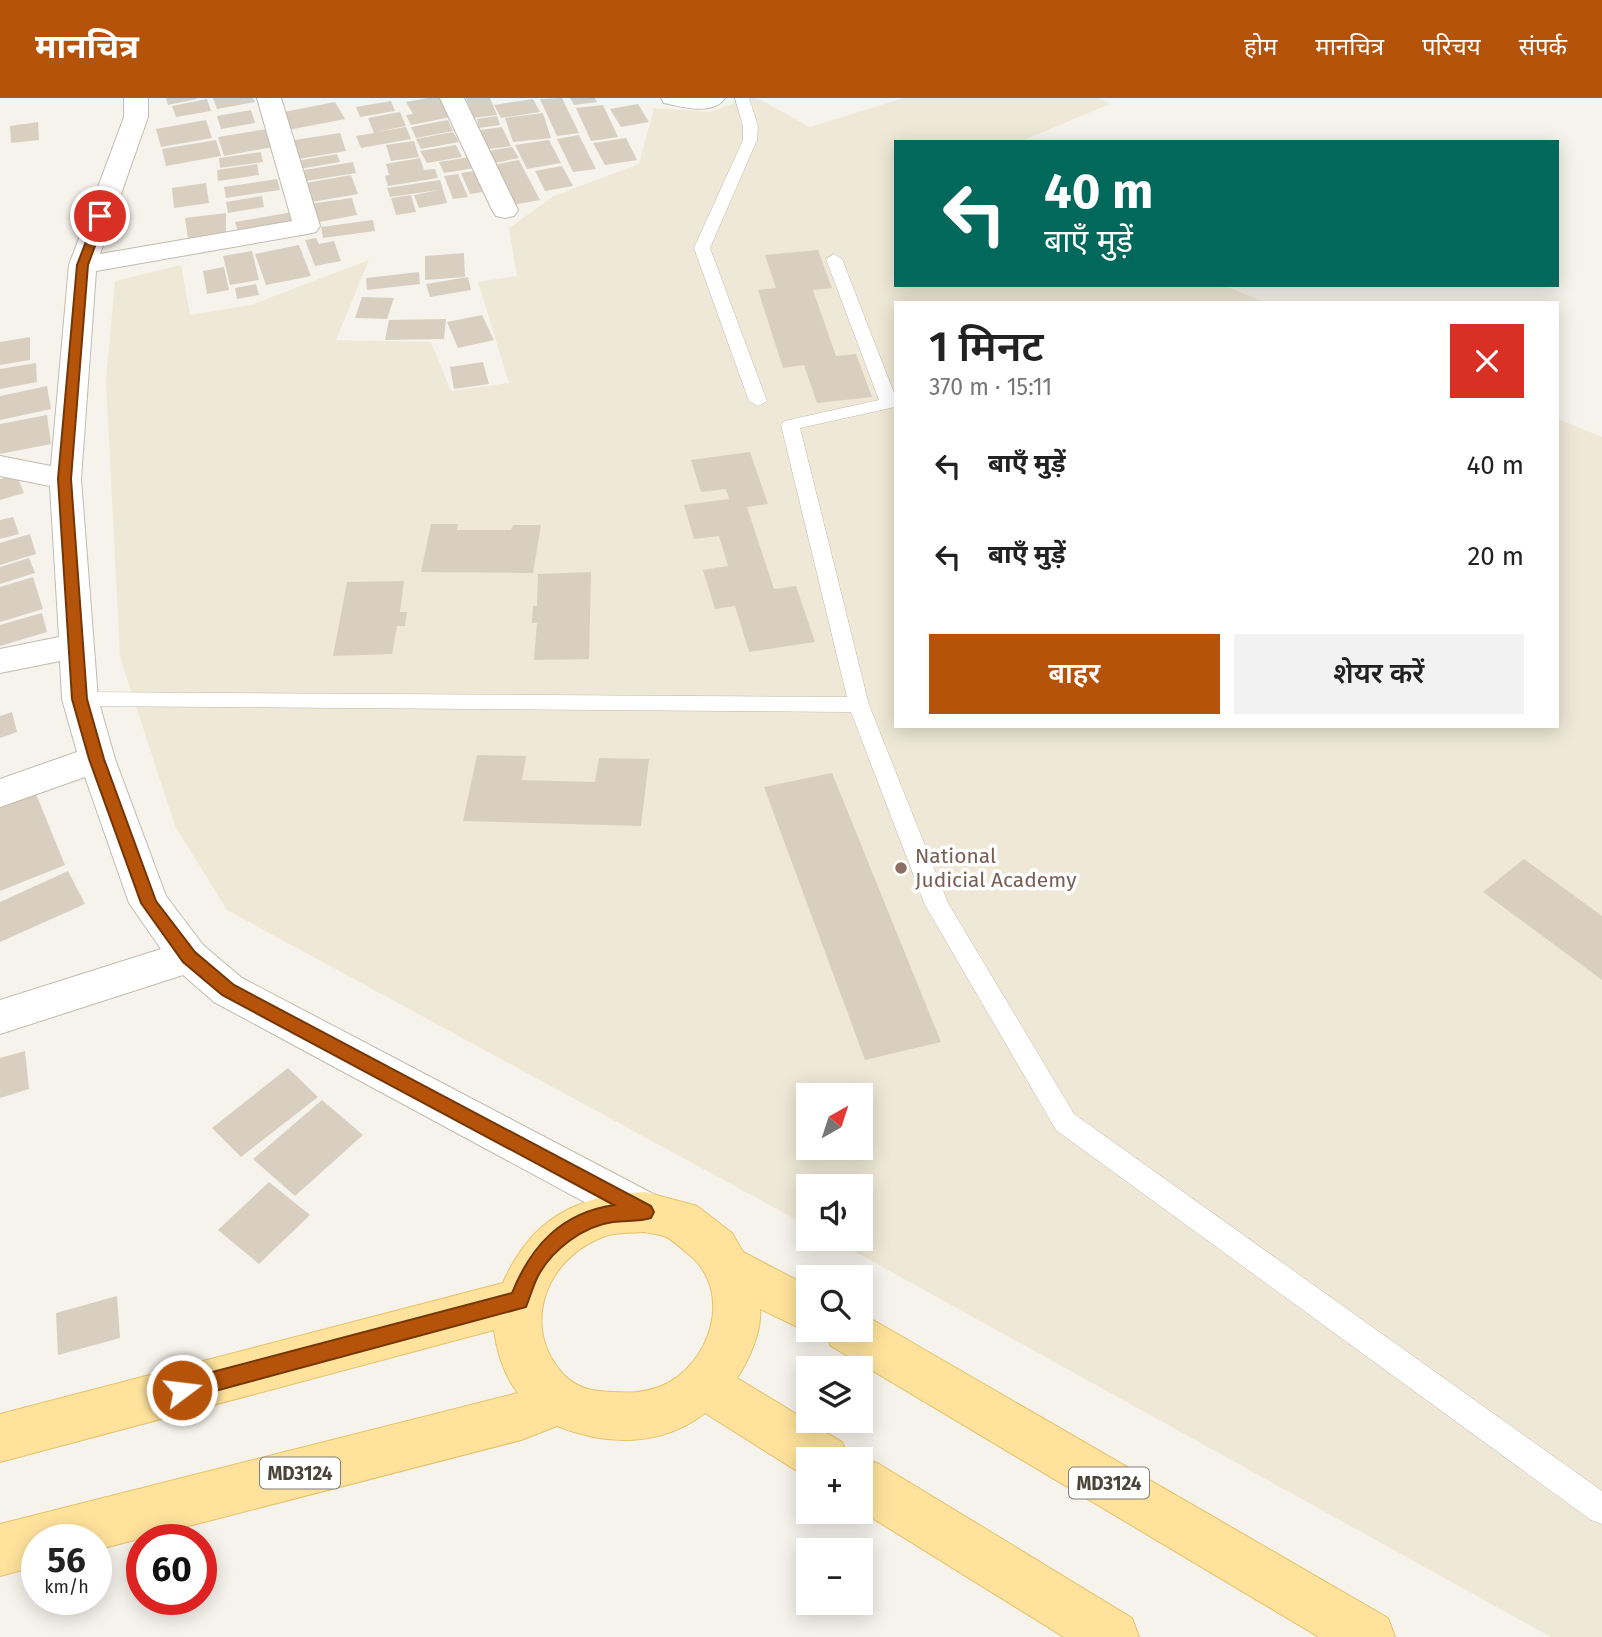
<!DOCTYPE html>
<html lang="hi">
<head>
<meta charset="utf-8">
<style>
	body { margin:0; font-family:"Fira Sans","Noto Sans Devanagari",sans-serif; background:#f2f2f2; color:#222; height:100vh; display:flex; flex-direction:column; font-size:26px; white-space:nowrap }
	* { box-sizing:border-box; margin:0 }
	p { font-size:23px; color:#767676 }
	.icon { flex:none; width:38px; height:38px; fill:none; stroke:currentColor; stroke-width:2; stroke-linecap:round; stroke-linejoin:round }
	.map { position:relative; flex:1; overflow:hidden }
	.panel { position:absolute; left:894px; top:203px; width:665px; height:427px; display:flex; flex-direction:column; background:#fff; border-radius:0px; box-shadow:0 4px 18px #0003 }
	.panel>* { flex:none }
	.hud { position:absolute; left:894px; top:42px; width:665px; height:147px; border-radius:0px; box-shadow:0 4px 18px #0003; background:#00695c; color:#fff; overflow:hidden }
	.needle { width:46px; rotate:39deg }
	.tools { position:absolute; left:796px; top:985px; display:grid; gap:14px }
	.tools a { display:grid; place-items:center; width:77px; height:77px; border-radius:0px; background:#fff; box-shadow:0 4px 18px #0003; font-size:35px }
	.speed { position:absolute; left:21px; top:1426px; display:flex; gap:14px; font-size:35px; font-weight:700; text-align:center }
	.speed>* { display:grid; place-content:center; width:91px; height:91px; border-radius:50%; background:#fff; box-shadow:0 4px 18px #0003; line-height:1 }
	.speed small { font-size:18px; font-weight:400 }
	.speed .limit { border:10px solid #d22; background:#fff; color:#111 }
	.pin { position:absolute; display:grid; place-items:center; width:60px; height:60px; color:#fff; margin:-30px; border:4px solid #fff; border-radius:50%; box-shadow:0 2px 7px #0007 }
	.me { position:absolute; width:77px; margin:-38px; rotate:75deg; stroke-linejoin:round; filter:drop-shadow(0 0 5px #0008) }
	.turn { display:flex; align-items:center; gap:24px; height:147px; padding:0 35px; font-size:32px }
	.turn .icon { width:91px; height:91px; stroke-width:2.5 }
	.turn b { display:block; font-size:49px; line-height:60px }
	.round { display:grid; place-items:center; flex:none; width:74px; height:74px; border-radius:0px; background:#f2f2f2 }
	.summary { display:flex; align-items:center; justify-content:space-between; height:119px; padding:0 35px }
	h1 { font-size:42px; font-weight:600; line-height:52px }
	.action { display:flex; gap:14px; margin-top:auto; padding:14px 35px }
	.action a { flex:1; height:80px; border-radius:0px; background:#b45309; color:#fff; font-size:28px; font-weight:600; line-height:80px; text-align:center }
	.action a+a { background:#f2f2f2; color:#222 }
	ul { padding:0; list-style:none }
	li { display:flex; align-items:center; gap:21px; height:91px; padding:0 35px }
	li div { flex:1 }
	li b { display:block; font-size:26px }
	li em { font-style:normal }
	header { display:flex; align-items:center; gap:42px; box-sizing:border-box; height:98px; padding:0 35px; background:#b45309; color:#fff }
	header strong { font-size:33px }
	nav { display:flex; gap:38px; margin-inline-start:auto; font-size:24px }
	.map>svg:first-child { display:block }
</style>
</head>
<body>
<header>
<strong>मानचित्र</strong>
<nav><a>होम</a><a>मानचित्र</a><a>परिचय</a><a>संपर्क</a></nav>
</header>
<div class="map">
<svg width="1602" height="1539" viewBox="0 0 1602 1539">
	<rect width="100%" height="100%" fill="#f6f3ec"/>
	<path fill="#efe8d6" fill-rule="evenodd" d="M748 0H757L810 29 904 0H1098L1110 6 1019 44H896V187H1223L1266 205H896V628H1558V321L1602 339V1539H1551L832 1141H861V1088H808V1128L227 812 175 728 120 559 106 283 115 183 181 167 190 217 251 207 369 162 336 242 431 244 451 293 509 285 478 184 517 178 509 130 554 98 639 66 654 10 709 14ZM808 998H861V1050H808Z"/>
	<g fill="#d8cfc1">
		<polygon points="166,0 197,0 197,1 168,7"/>
		<polygon points="213,0 253,0 255,4 217,11"/>
		<polygon points="427,0 444,0 451,19 411,27 406,17 413,16 406,4"/>
		<polygon points="466,0 490,0 497,17 473,20"/>
		<polygon points="562,0 579,35 557,38 540,1"/>
		<polygon points="570,0 595,0 597,4 574,7"/>
		<polygon points="207,1 211,13 176,19 172,8"/>
		<polygon points="533,1 540,14 501,20 494,7"/>
		<polygon points="391,3 395,13 360,19 356,9"/>
		<polygon points="335,4 345,21 288,32 279,15"/>
		<polygon points="638,6 649,24 621,29 610,11"/>
		<polygon points="603,7 618,39 591,43 576,10"/>
		<polygon points="251,12 255,25 221,31 217,18"/>
		<polygon points="400,14 406,28 376,34 406,29 411,41 361,50 356,38 374,35 368,20"/>
		<polygon points="543,15 551,40 513,44 505,20"/>
		<polygon points="497,18 500,27 479,30 477,21"/>
		<polygon points="206,22 212,40 161,49 156,31"/>
		<polygon points="448,22 453,33 416,40 411,29"/>
		<polygon points="38,24 39,42 11,45 10,28"/>
		<polygon points="502,29 511,48 489,51 480,32"/>
		<polygon points="267,31 273,49 224,58 218,39"/>
		<polygon points="453,34 459,44 421,51 416,41"/>
		<polygon points="340,35 346,53 293,62 288,43"/>
		<polygon points="579,37 596,71 573,74 557,41"/>
		<polygon points="626,40 637,62 605,67 593,45"/>
		<polygon points="216,42 221,58 166,68 162,51"/>
		<polygon points="549,42 561,65 527,71 515,47"/>
		<polygon points="414,43 419,59 391,63 386,47"/>
		<polygon points="456,47 462,59 427,65 420,53"/>
		<polygon points="512,49 519,60 495,65 488,53"/>
		<polygon points="261,54 263,64 220,70 219,60"/>
		<polygon points="337,56 340,64 299,71 296,63"/>
		<polygon points="470,59 475,70 444,75 439,64"/>
		<polygon points="420,60 424,72 435,71 438,80 388,88 385,78 389,77 386,66"/>
		<polygon points="519,62 540,102 512,107 492,67"/>
		<polygon points="353,64 356,75 300,84 298,73"/>
		<polygon points="257,66 259,77 218,83 217,72"/>
		<polygon points="562,68 573,88 545,93 535,73"/>
		<polygon points="480,72 489,93 470,96 461,75"/>
		<polygon points="458,76 468,99 453,101 444,78"/>
		<polygon points="351,77 358,96 312,104 306,85"/>
		<polygon points="277,81 280,92 226,100 224,89"/>
		<polygon points="440,82 447,105 419,110 414,97 439,92 390,99 387,90"/>
		<polygon points="206,85 209,105 174,110 172,90"/>
		<polygon points="411,97 416,114 396,117 391,100"/>
		<polygon points="262,98 264,109 228,115 226,104"/>
		<polygon points="352,100 357,117 314,125 309,106"/>
		<polygon points="299,113 303,125 239,136 235,124"/>
		<polygon points="226,115 226,134 188,140 185,120"/>
		<polygon points="373,122 375,133 323,140 321,129"/>
		<polygon points="316,140 319,146 334,143 341,163 315,168 305,142"/>
		<polygon points="299,147 311,178 266,187 255,156"/>
		<polygon points="818,152 832,190 813,192 836,258 856,256 872,299 817,305 804,267 783,270 758,192 776,190 765,157"/>
		<polygon points="252,153 259,182 230,187 223,158"/>
		<polygon points="464,155 465,179 425,182 425,158"/>
		<polygon points="224,169 229,192 207,196 203,173"/>
		<polygon points="419,174 420,186 367,192 366,180"/>
		<polygon points="468,179 471,192 430,199 426,186"/>
		<polygon points="256,186 259,197 237,201 235,190"/>
		<polygon points="362,199 394,200 387,221 355,220"/>
		<polygon points="482,217 494,242 458,250 447,224"/>
		<polygon points="446,221 444,241 385,242 389,222"/>
		<polygon points="30,239 30,262 0,267 0,244"/>
		<polygon points="483,264 489,286 454,291 450,269"/>
		<polygon points="36,265 37,284 0,291 0,271"/>
		<polygon points="47,288 51,311 0,322 0,298"/>
		<polygon points="47,317 51,346 0,356 0,326"/>
		<polygon points="750,354 768,406 747,409 774,491 796,488 815,544 749,554 735,508 715,511 703,472 728,468 719,438 694,441 684,407 729,401 726,391 701,394 691,362"/>
		<polygon points="16,376 24,395 0,402 0,381"/>
		<polygon points="13,419 19,436 0,441 0,422"/>
		<polygon points="431,426 458,426 457,432 511,432 513,427 541,427 533,475 421,474"/>
		<polygon points="30,436 36,456 0,467 0,445"/>
		<polygon points="29,460 35,475 0,486 0,469"/>
		<polygon points="591,474 589,561 534,562 537,525 532,525 533,508 537,508 538,476"/>
		<polygon points="33,479 43,511 0,524 0,489"/>
		<polygon points="404,483 400,514 407,514 405,528 397,528 392,556 333,558 347,484"/>
		<polygon points="42,515 47,534 0,548 0,527"/>
		<polygon points="12,614 17,634 0,640 0,618"/>
		<polygon points="477,657 526,658 522,682 595,684 599,660 649,661 641,728 463,723"/>
		<polygon points="832,675 941,944 865,962 764,689"/>
		<polygon points="36,696 65,767 0,793 0,710"/>
		<polygon points="1524,761 1602,818 1602,882 1483,794"/>
		<polygon points="68,773 85,806 0,844 0,804"/>
		<polygon points="25,953 29,991 0,1000 0,960"/>
		<polygon points="288,970 318,999 241,1059 212,1030"/>
		<polygon points="322,1002 363,1037 295,1098 253,1061"/>
		<polygon points="269,1084 310,1117 259,1166 218,1132"/>
		<polygon points="117,1198 120,1240 58,1257 56,1215"/>
	</g>
	<g fill="none" stroke-linecap="round" stroke-linejoin="round">
		<defs>
			<g id="lane">
				<polygon points="735,0 749,0 758,28 757,42 710,150 767,303 758,308 749,303 694,150 743,42 743,28"/>
				<polygon points="834,156 842,161 896,300 895,309 800,330 869,607 948,805 1074,1016 1602,1393 1602,1426 1591,1422 1056,1032 925,807 851,614 80,608 73,606 70,601 73,596 80,594 847,599 781,327 784,323 879,302 826,161"/>
			</g>
			<g id="street">
				<polygon points="124,0 148,0 148,19 100,156 292,123 257,0 281,0 320,128 316,134 307,136 96,173 81,381 98,601 115,661 166,798 203,847 242,880 661,1100 667,1114 661,1128 645,1134 629,1128 214,904 183,877 0,936 0,902 161,851 129,805 85,679 0,709 0,681 77,654 62,601 60,563 0,575 0,551 59,539 50,388 0,378 0,358 51,368 69,167 124,19"/>
				<polygon points="440,0 464,0 518,112 514,118 505,120 496,118 492,112"/>
				<path d="M661 0H725C713 18 682 9 664 5Z"/>
			</g>
			<g id="primary">
				<path d="M645 1094 697 1108 732 1135 743 1154 808 1188V1232H813L808 1234 760 1211C762 1233 749 1262 737 1280L842 1344 849 1362H808V1380L705 1315C661 1349 607 1348 557 1328L521 1342 96 1452V1442H37V1468L0 1478V1426L518 1295C504 1277 497 1254 494 1232L0 1364V1316L503 1185C531 1121 576 1097 645 1094ZM645 1134C652 1136 660 1136 666 1139 673 1142 681 1150 687 1155 735 1191 712 1268 659 1289 643 1295 629 1295 612 1294 593 1293 578 1291 564 1277 521 1232 543 1165 598 1141 612 1134 630 1135 645 1134Z"/>
				<polygon points="861,1215 1388,1520 1395,1539 1319,1539 831,1248 824,1232 861,1232"/>
				<polygon points="861,1359 879,1366 1132,1520 1139,1539 1064,1539 861,1413 861,1362 855,1362"/>
			</g>
		</defs>
		<use href="#lane" stroke="#c2bbae" stroke-width="1"/>
		<use href="#street" stroke="#c2bbae" stroke-width="2"/>
		<use href="#primary" stroke="#e6c16a" stroke-width="2"/>
		<use href="#lane" fill="#fff" fill-rule="evenodd"/>
		<use href="#street" fill="#fff" fill-rule="evenodd"/>
		<use href="#primary" fill="#ffe39c" fill-rule="evenodd"/>
	</g>
	<path fill="#b45309" stroke="#753606" stroke-width="2" d="M97 115 106 118 88 167 71 381 87 601 104 661 156 803 195 854 234 887 651 1108 654 1114 651 1120C639 1124 626 1122 613 1124 583 1128 552 1152 538 1178 533 1188 530 1199 526 1209L182 1302 175 1299 172 1292 175 1285 182 1282 512 1195C531 1148 561 1115 614 1107L222 897 183 864 141 805 89 661 72 601 58 381 77 167Z"/>
	<circle fill="#8d6e63" stroke="#fff" stroke-width="2.5" cx="901" cy="770" r="7"/>
	<g text-anchor="middle" dominant-baseline="central" stroke-width="7" stroke-linejoin="round" paint-order="stroke">
		<g fill="#fff" stroke="#817c74" stroke-width="2">
			<rect x="260" y="1359.5" width="80" height="31" rx="5"/>
			<rect x="1069" y="1369.5" width="80" height="31" rx="5"/>
		</g>
		<g font-size="19" font-weight="bold" fill="#4b4439">
			<text x="300" y="1375">MD3124</text>
			<text x="1109" y="1385">MD3124</text>
		</g>
		<g font-size="21" fill="#785e54" stroke="#fff" text-anchor="start">
			<text x="915" y="758">National<tspan x="915" dy="24">Judicial Academy</tspan></text>
		</g>
	</g>
</svg>
<div class="tools">
<a><svg class="needle" viewBox="-14 -14 28 28"><path d="M0-13l5 13h-10z" fill="#e53935"/><path d="M0 13l5-13h-10z" fill="#767676"/></svg></a>
<a><svg class="icon" aria-label="sound" viewBox="0 0 24 24"><path d="M4 9h4l5-4v14l-5-4H4zM17 9q2 3 0 6"/></svg></a>
<a><svg class="icon" aria-label="search" viewBox="0 0 24 24"><circle cx="10" cy="10" r="6"/><path d="M15 15l6 6"/></svg></a>
<a><svg class="icon" aria-label="layers" viewBox="0 0 24 24"><path d="M12 4l9 5-9 5-9-5zM3 14l9 5 9-5"/></svg></a>
<a>+</a>
<a>−</a>
</div>
<div class="speed"><div>56<small>km/h</small></div><div class="limit">60</div></div>
<div class="pin" style="left:100px;top:118px;background:#d93025"><svg class="icon" aria-label="arrive" viewBox="0 0 24 24"><path d="M6 21V4h12l-3 4 3 4H6"/></svg></div>
<svg class="me" style="left:182px;top:1292px" viewBox="-20 -20 40 40"><circle r="17" fill="#b45309" stroke="#fff" stroke-width="3"/><path d="M0-11L8 9 0 5-8 9z" fill="#fff"/></svg>
<div class="hud">
<div class="turn"><svg class="icon" aria-label="left" viewBox="0 0 24 24"><path d="M17 20v-9H6M10 6l-5 5 5 5"/></svg><div><b>40 m</b>बाएँ मुड़ें</div></div>
</div>
<section class="panel">
<div class="summary"><div><h1>1 मिनट</h1><p>370 m · 15:11</p></div><a class="round" style="background:#d93025;color:#fff"><svg class="icon" aria-label="close" viewBox="0 0 24 24"><path d="M6 6l12 12M18 6L6 18"/></svg></a></div>
<ul>
<li><svg class="icon" aria-label="left" viewBox="0 0 24 24"><path d="M17 20v-9H6M10 6l-5 5 5 5"/></svg><div><b>बाएँ मुड़ें</b></div><em>40 m</em></li>
<li><svg class="icon" aria-label="left" viewBox="0 0 24 24"><path d="M17 20v-9H6M10 6l-5 5 5 5"/></svg><div><b>बाएँ मुड़ें</b></div><em>20 m</em></li>
</ul>
<div class="action"><a>बाहर</a><a>शेयर करें</a></div>
</section>
</div>
</body>
</html>
